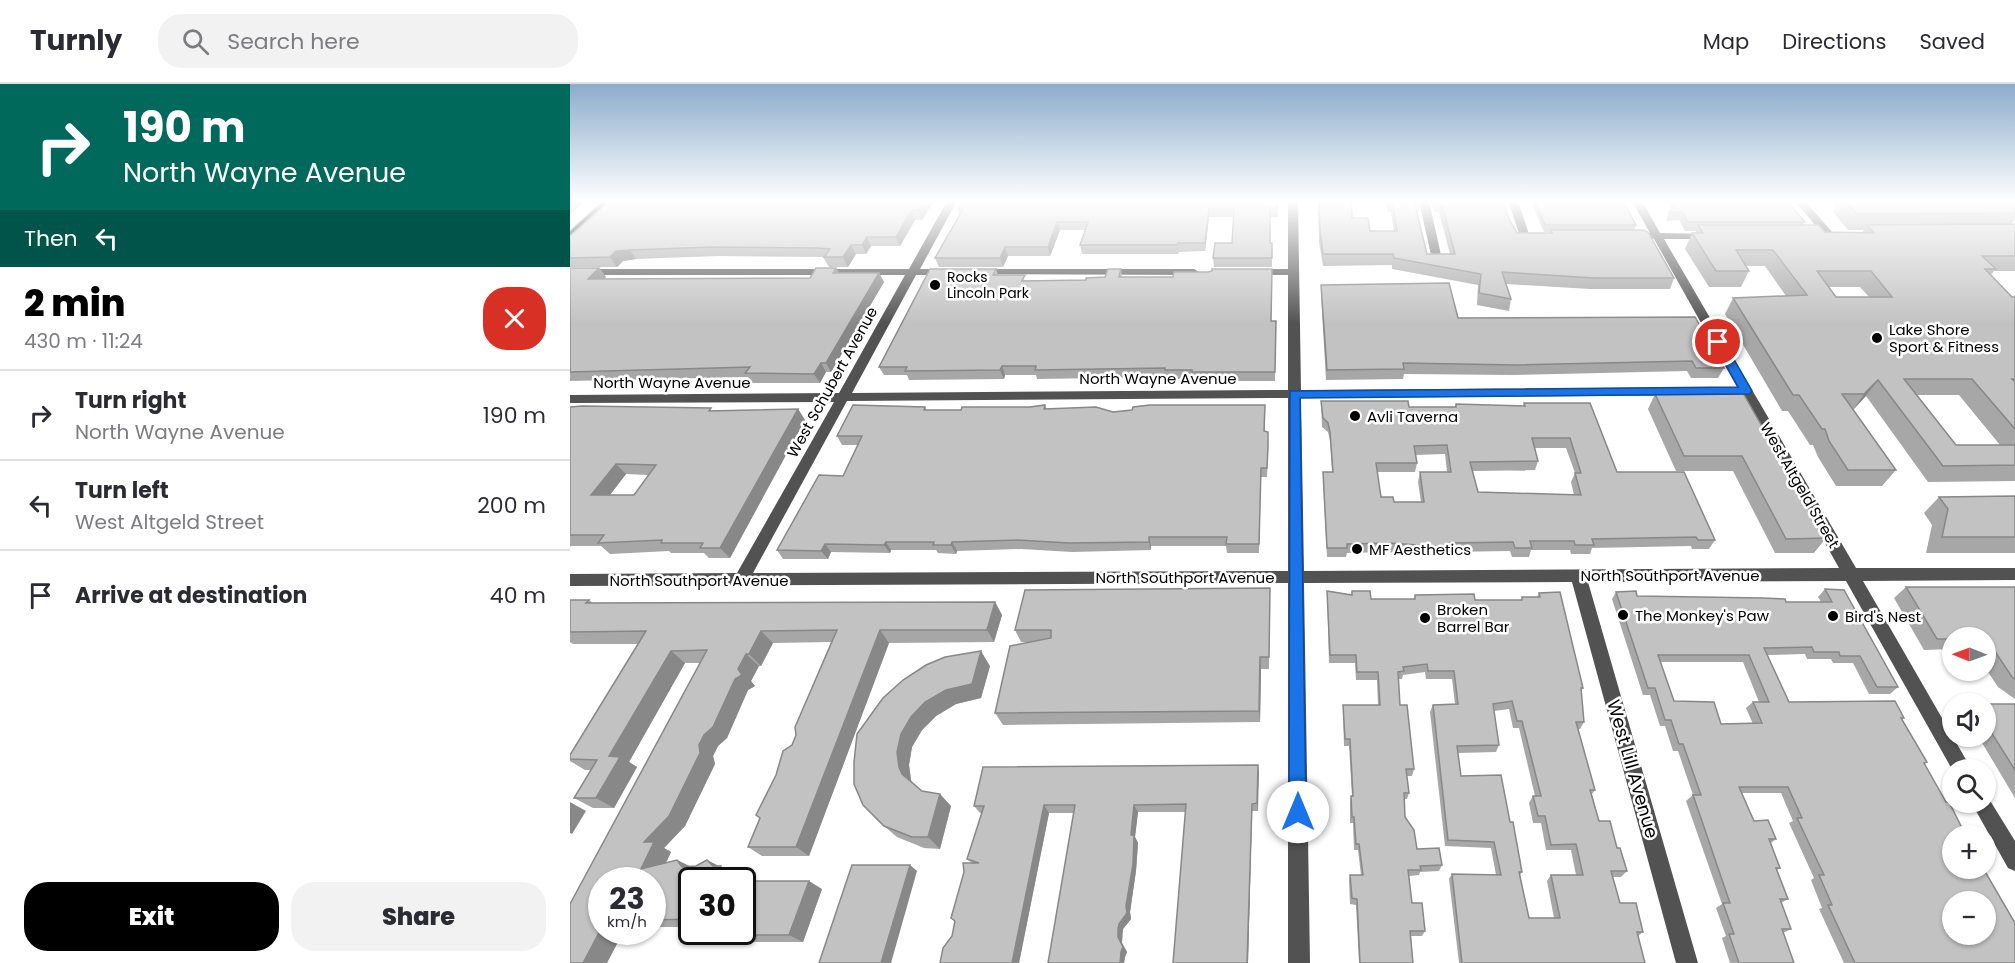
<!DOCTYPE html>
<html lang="en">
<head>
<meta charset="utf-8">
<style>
	body { margin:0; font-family:Poppins,sans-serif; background:#f2f2f3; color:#2b2b33; height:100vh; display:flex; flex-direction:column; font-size:22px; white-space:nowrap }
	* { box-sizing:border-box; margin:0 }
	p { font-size:20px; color:#7c7c81 }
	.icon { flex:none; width:33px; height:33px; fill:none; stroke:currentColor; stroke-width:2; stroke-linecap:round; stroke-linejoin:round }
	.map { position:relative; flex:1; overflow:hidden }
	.side { display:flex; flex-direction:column; background:#fff; width:570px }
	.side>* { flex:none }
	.top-card { background:#00695c; color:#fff; overflow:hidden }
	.needle { width:39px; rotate:271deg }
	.fabs { position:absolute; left:1372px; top:543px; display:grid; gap:12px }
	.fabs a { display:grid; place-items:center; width:54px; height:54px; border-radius:50%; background:#fff; box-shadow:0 2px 4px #0004; font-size:30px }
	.speed { position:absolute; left:18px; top:783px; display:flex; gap:12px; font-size:30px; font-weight:700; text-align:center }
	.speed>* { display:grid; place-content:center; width:78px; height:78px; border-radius:50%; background:#fff; box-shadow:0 2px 4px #0004; line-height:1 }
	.speed small { font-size:15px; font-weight:400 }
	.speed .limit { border:3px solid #111; border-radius:9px; background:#fff; color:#111 }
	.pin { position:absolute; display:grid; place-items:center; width:51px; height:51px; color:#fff; margin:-26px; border:3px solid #fff; border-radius:50%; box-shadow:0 2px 6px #0007 }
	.me { position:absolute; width:66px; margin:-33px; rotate:0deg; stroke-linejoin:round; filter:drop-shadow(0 0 4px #0008) }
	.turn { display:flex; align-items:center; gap:21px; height:126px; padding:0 24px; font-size:27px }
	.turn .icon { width:78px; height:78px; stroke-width:2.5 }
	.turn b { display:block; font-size:42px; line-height:51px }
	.then { display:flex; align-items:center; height:57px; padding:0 24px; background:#0003; gap:12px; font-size:22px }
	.round { display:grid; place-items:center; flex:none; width:63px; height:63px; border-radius:24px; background:#f2f2f3 }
	.head { display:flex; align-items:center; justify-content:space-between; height:102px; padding:0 24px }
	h1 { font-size:36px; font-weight:800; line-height:45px; color:#000 }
	.primary-button { display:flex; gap:12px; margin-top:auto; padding:12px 24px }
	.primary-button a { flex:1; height:69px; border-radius:24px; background:#000; color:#fff; font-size:24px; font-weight:800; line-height:69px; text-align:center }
	.primary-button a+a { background:#f2f2f3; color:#2b2b33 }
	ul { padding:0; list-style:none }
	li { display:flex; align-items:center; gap:18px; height:90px; padding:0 24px; border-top:2px solid #e1e1e2 }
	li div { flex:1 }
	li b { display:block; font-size:22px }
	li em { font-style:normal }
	header { display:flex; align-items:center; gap:36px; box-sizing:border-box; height:84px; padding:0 30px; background:#fff; border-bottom:2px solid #e1e1e2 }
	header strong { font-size:28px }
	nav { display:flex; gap:33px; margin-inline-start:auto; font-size:21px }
	.search { width:420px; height:54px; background:#f2f2f3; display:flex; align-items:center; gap:15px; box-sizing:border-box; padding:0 21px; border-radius:24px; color:#7c7c81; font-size:22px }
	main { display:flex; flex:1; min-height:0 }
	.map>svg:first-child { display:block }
</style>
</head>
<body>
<header>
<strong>Turnly</strong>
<div class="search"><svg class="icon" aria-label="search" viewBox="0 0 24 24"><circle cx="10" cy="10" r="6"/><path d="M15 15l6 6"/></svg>Search here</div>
<nav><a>Map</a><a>Directions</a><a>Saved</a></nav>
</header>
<main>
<section class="side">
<div class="top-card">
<div class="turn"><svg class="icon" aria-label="right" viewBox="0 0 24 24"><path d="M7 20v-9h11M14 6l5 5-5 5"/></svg><div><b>190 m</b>North Wayne Avenue</div></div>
<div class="then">Then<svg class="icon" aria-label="left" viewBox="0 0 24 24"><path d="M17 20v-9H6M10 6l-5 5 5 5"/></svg></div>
</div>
<div class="head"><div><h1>2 min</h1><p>430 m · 11:24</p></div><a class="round" style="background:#d93025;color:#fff"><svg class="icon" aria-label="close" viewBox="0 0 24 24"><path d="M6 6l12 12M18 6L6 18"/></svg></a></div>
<ul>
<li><svg class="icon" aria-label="right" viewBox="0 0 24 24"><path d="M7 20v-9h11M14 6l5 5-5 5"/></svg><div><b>Turn right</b><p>North Wayne Avenue</p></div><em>190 m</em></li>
<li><svg class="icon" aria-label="left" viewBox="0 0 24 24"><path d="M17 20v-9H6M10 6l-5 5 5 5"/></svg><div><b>Turn left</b><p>West Altgeld Street</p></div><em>200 m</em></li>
<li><svg class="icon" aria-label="arrive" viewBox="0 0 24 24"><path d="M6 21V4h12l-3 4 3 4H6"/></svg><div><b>Arrive at destination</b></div><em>40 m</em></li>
</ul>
<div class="primary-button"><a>Exit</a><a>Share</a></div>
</section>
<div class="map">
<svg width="1445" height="879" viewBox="0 0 1445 879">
	<rect width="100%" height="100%" fill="#fff"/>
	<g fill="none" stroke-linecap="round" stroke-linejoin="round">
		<defs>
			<polygon id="major" points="33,117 44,117 0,155 0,147"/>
		</defs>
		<use href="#major" stroke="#dbdbdb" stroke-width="3"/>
		<g fill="#525252" fill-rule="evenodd">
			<path d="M377 117H387L350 185H378L383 188 378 191H346L282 309 718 306V191H681L676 188 681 185H718V117H728L731 306 1167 303 1084 155 1074 152 1080 149 1062 117H1072L1090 149 1143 150V154L1139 155H1094L1286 484H1445V496L1293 497 1402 686 1383 687 1276 497 1018 498 1128 879H1106L1002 498 734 499 740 879H718V499L0 502V490L167 489 264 318 0 319V311L269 309 335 191H0V185H339ZM1172 311 1269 484 734 487 731 314ZM718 314V487L183 489 277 317Z"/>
			<polygon points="849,117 859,117 871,171 870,173 866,174 861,171"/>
			<polygon points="938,117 948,117 959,150 975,151 975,155 951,155"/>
			<polygon points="1225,117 1235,117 1263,149 1263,153 1255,153"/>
			<polygon points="408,185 624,185 629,188 624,191 404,190 403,188"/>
			<polygon points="1416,710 1445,757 1445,787 1438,784 1401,718 1416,718"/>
		</g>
		<use href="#major" fill="#000" fill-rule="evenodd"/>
	</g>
	<g fill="#a7a7a7" fill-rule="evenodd">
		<polygon points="708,117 708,133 700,133 700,159 702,159 702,183 644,183 643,174 662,159 664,133 639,133 635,167 609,168 608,170 512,170 510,161 515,146 490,146 480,172 438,172 433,183 369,183 365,174 389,131 388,125"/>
		<polygon points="748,117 781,117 782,134 800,147 824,147 821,128 818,128 816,117 814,117 850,117 849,128 846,128 857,170 880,170 869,128 864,128 860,117 933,117 939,135 947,149 980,149 980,148 974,148 961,117 1053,117 1066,141 1064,146 1104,194 1100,205 1020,205 936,200 941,215 939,227 907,221 908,201 822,185 822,181 753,182 749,158"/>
		<path d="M1097 117H1217L1235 138 1233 141 1255 148 1292 149 1294 146H1278L1263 128 1266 122 1259 117H1445V137L1444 136 1441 140H1445V187H1424L1421 191 1442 213H1445V397L1358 398 1296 312 1283 326 1326 386 1312 402H1266L1248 373 1243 361H1240L1218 327H1212L1155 230 1163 214 1216 212 1195 182H1176L1179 187 1171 203H1139L1115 165 1122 149H1125L1126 147H1115L1109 136 1096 137 1099 128 1102 125ZM1258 203H1290L1299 213H1266ZM1347 311H1389L1430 361H1386Z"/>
		<polygon points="363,119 352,136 345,136 330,162 301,162 296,170 286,170 278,183 259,183 253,173 148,172 66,175 53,177 47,183 0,183 0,152"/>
		<polygon points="0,184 29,184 36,193 34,195 240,194 266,184 269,189 309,189 314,198 261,288 256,288 250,299 182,299 178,293 0,297"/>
		<polygon points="426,185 428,191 457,197 516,196 535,193 551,185 552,193 701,237 706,237 705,297 623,297 623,295 596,295 596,293 467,295 466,291 435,291 434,295 339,296 337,291 314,291 309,283"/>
		<polygon points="751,201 888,234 1125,233 1154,284 1148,294 1121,294 1117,287 944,291 834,290 833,295 756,296 751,211"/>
		<polygon points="1173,309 1256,454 1244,469 1205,469 1163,387 1106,387 1078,325 1085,310"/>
		<path d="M751 317 839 323H885L886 320 953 322 954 319 1047 388 1145 456 1139 465H1122L1121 462 1022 464 1020 470H1001L1000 466H961L959 473H942L940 467 877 468 876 472 816 468 777 469 776 473H757L753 397V388H762L760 357 758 348 752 343ZM965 364H996L1005 389 1001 398 1004 411 908 408 903 387 965 386 968 377ZM875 370 877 388H850L848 398 851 418H824L811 413 807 388H845L847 379 845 371Z"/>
		<polygon points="475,321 477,325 543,328 695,330 695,347 698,370 697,393 691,393 689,469 657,469 656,462 581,462 581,466 502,468 451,465 387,467 386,470 368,469 366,466 321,466 320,469 261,468 258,475 213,475 207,466 273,392 288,361 272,361 267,352 355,323 357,326 391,326 460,323"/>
		<path d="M0 323 143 327 228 325 235 336 160 474H139L134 469H101L99 467 40 470 31 462H1L0 463ZM56 390 78 391 64 411H40Z"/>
		<polygon points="1445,412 1445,469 1356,469 1362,441 1354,429 1369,413"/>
		<polygon points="1336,503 1445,503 1445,615 1428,603 1416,585 1416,554 1383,554 1383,565 1354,566 1324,514"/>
		<path d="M1255 505 1328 603 1320 610H1299L1283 579H1263L1261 575H1237L1235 570 1197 571 1219 618 1334 634 1332 635 1357 678 1354 680 1445 879H1274L1249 825 1252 824 1241 796 1244 794 1219 739 1223 737 1211 709H1172L1184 737 1206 755 1201 759 1210 784 1207 786 1218 815 1211 819 1221 845 1213 849 1224 879H1160L1152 854 1156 852 1146 824 1152 820 1116 717 1123 711 1108 667H1103L1095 642H1090L1080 611H1073L1042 515 1046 508 1067 512 1216 518H1251L1248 513ZM1090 578H1173L1189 618H1183L1176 624 1183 640H1151L1104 617Z"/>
		<path d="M757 507 781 511 782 507 801 515H844L845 511 905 516H951L952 513H967L969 509 1013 604 1011 607 1014 638 1010 645H1008L1025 706 1022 710 1029 737 1047 764 1057 787 1051 793H1043L1050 819 1073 848 1068 852 1075 879H889L879 795 882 790 926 791 921 764 875 762 860 628 863 621 885 620 882 595H856L855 588 833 591 832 595H828L830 621 844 685 842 692H837L839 709 837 715H834L835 733 847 765 872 781 869 787 850 788 849 791 839 792 842 819 855 847 852 852H841L843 879H789L786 821 780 820 779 796 780 791H791L788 766H784L783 739H780V718L781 712H782L779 662H774L773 628V621H808L807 596H786L785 579H759ZM939 625 943 644H949L965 712H963L959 719 963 739H971L976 766H1001L1006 791H981L977 797 984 834H959L950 791 952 788 940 738 891 692 888 669 926 668 929 661 924 627Z"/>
		<polygon points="0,516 19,516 23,519 425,518 432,531 424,558 319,559 239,772 192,772 178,763 190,734 186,731 206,691 213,667 222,661 226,651 225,643 261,558 203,559 191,582 189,582 181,597 185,602 178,606 157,654 148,662 143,672 145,680 115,742 94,764 101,768 96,779 107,776 120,782 126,782 137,776 166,791 164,796 122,796 122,843 82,843 82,796 32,796 32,848 53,848 37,879 0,879 0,820 131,579 115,579 59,678 67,683 44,724 23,724 4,714 21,686 15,686 0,677 0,671 69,560 3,560 0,558"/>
		<polygon points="700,517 699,585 691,585 690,638 433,641 425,629 462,558 451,558 445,546"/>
		<polygon points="420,582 411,614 386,620 366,632 352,646 342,663 339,681 341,696 342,699 352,707 381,722 370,765 354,764 327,753 314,742 284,700"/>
		<polygon points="1416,620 1445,623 1445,714 1408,652 1416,652"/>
		<polygon points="688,681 688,727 682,727 678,879 603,879 616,728 568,728 565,753 568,759 566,787 560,828 561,835 553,845 552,850 552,859 557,868 555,873 554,879 478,879 504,729 479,729 449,879 370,879 382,852 402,779 397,775 412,729 410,729 404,722"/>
		<polygon points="252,805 233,858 137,858 120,851"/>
	</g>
	<g fill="#888">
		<polygon points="0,117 15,117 0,130"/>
		<polygon points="355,117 362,117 363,119 352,136 349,126"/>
		<polygon points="639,125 639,133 635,167 635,159"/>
		<polygon points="341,127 345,136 330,162 326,153"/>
		<polygon points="487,138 490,146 480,172 478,163"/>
		<polygon points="297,153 301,162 296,170 292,161"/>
		<polygon points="281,161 286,170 278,183 273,173"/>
		<polygon points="435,163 438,172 433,183 430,174"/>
		<polygon points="60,166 66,175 53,177 47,183 40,173 46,167"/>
		<polygon points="29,184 36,193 25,205 18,195"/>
		<polygon points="266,184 271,193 263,189"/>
		<polygon points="309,189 314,198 261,288 256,279"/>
		<polygon points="251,279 256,288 250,299 244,290"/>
		<polygon points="432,282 435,291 434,295 430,286"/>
		<polygon points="1308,296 1296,312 1283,326 1294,310"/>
		<polygon points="228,325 235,336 160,474 150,464"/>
		<polygon points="46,380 56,390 32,421 21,411"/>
		<polygon points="579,453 581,462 581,466 579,458"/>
		<polygon points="316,458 321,466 320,469 314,461"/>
		<polygon points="382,458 387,467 386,470 381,461"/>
		<polygon points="255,460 261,468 258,475 251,467"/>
		<polygon points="425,518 432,531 424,558 417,546"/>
		<polygon points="310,546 319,559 239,772 226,763"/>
		<polygon points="191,547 203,559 191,582 179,570"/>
		<polygon points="101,567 115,579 59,678 67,683 44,724 26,714 39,672"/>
		<polygon points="411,567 420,582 411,614 386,620 366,632 352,646 342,663 339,681 341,696 344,703 332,690 329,683 327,668 331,650 341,633 355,618"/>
		<polygon points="176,570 189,582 181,597 185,602 178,606 157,654 148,662 143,672 145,680 115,742 94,764 101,768 89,793 71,785 74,758 129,661"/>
		<polygon points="690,573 691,585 690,638 689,627"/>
		<polygon points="688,681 689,689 688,727 687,719"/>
		<polygon points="370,710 381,722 370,765 358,753"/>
		<polygon points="0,718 16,727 2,750 0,749"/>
		<polygon points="682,720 682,727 678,879 677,879"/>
		<polygon points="474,721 479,729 449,879 442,879"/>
		<polygon points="564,721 568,728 565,753 568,759 566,787 560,828 561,835 553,845 552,859 557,868 555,873 554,879 550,879 548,853 549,840 556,822 561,751"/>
		<polygon points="107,776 124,785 112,783"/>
		<polygon points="137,776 166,791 164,796 145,796 143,782"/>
		<polygon points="340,781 347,787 321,879 311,879"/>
		<polygon points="239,797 252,805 233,858 219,851"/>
		<polygon points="32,843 32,848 53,848 37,879 13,879"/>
	</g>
	<g fill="#c2c2c2" stroke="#888" stroke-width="1.5" fill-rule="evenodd">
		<polygon points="40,117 355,117 349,126 341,127 326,153 297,153 292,161 281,161 273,173 254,173 260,165 248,164 142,163 60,166 46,167 40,173 0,174 0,152"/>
		<polygon points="392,117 708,117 708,124 700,124 700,159 702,159 702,174 643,174 645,159 662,159 664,125 639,125 635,159 608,159 607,161 510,161 518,138 487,138 478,163 435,163 430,174 365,174 393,125 388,125"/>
		<polygon points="749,117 781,117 782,134 798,134 800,147 827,147 822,117 819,117 850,117 844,117 857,170 885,170 871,117 933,117 939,135 947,149 982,149 981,146 1073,146 1078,148 1104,194 1024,194 932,188 941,215 909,209 911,190 824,174 823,170 753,170 750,147"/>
		<polygon points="965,117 1053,117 1066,141 975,141"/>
		<polygon points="1105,117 1217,117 1235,138 1118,138 1112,128 1099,128 1107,120"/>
		<polygon points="1275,117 1434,117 1445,126 1445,129 1287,130"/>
		<path d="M1445 140V172H1412L1426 185H1415L1442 213H1445V295H1442L1445 298V345L1402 295H1334L1386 361H1445V381L1373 382 1308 296 1294 310H1272L1326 386H1278L1259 357 1255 345H1252L1229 311H1223L1163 214 1237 211 1203 166H1166L1179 187H1146L1122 149H1133L1128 141H1248L1255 148 1304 149 1297 141ZM1247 187H1301L1322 213H1266Z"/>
		<polygon points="0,184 29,184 18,195 240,194 246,184 266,184 263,189 309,189 256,279 251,279 244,290 175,289 180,283 0,288"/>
		<polygon points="360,185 426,185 423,191 455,191 452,197 516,196 516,194 535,193 538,185 551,185 549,193 603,193 604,188 638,188 642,187 642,185 702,185 701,237 706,237 705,288 622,288 622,286 595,286 595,284 465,286 466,282 432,282 430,286 335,287 337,283 309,283"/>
		<polygon points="879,199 888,234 1125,233 1154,284 1126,284 1122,277 947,281 833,279 834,285 757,286 751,201"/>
		<polygon points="1173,309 1256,454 1216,455 1172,372 1114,372 1085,310"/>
		<path d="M751 317H838L839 323H886V320L955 322 954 319H1020L1047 388H1114L1145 456H1128L1126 453 1022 455 1024 461H1005L1004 457H960L962 464H945L943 458 877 459 878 463 818 459 777 460V464H757L753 388H763L760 348 758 339 753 334ZM962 354H1000L1011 389H1005L1011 411 908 408 900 378 968 377ZM877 361 881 388H850L854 418H824L823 413H811L806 379H847L844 362Z"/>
		<polygon points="283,321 355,323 354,326 391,326 392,323 460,323 475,321 474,325 526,323 543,328 562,326 563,323 580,321 695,321 694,347 698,348 698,362 697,384 691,384 689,460 656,460 657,453 579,453 579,458 499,459 448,456 382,458 381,461 363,461 364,458 316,458 314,461 255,460 251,467 207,466 249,391 273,392 292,352 267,352"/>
		<path d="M12 322 141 324 139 327 228 325 150 464H130L133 459H91L92 456 28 459 34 451H0V323ZM46 380 86 381 64 411H21Z"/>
		<polygon points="1445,412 1445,453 1372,453 1378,425 1369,413"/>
		<polygon points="1336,503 1445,503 1445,595 1442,593 1416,554 1383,554 1383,555 1367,555"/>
		<polygon points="700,504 699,573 690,573 689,627 425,629 440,562 481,554 481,546 445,546 455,506"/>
		<path d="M1255 505 1274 506 1328 603H1307L1290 572H1270L1269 568H1244L1242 563 1194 564 1219 618 1325 617 1334 634H1331L1357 678 1354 679 1376 718H1379L1396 752H1383V784H1413L1445 839V879H1285L1258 821H1262L1249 791H1254L1227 734H1232L1218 703H1169L1184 737 1198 736 1206 755H1199L1210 784H1206L1218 815H1210L1221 845H1212L1224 879H1169L1159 850H1164L1153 819H1160L1123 711H1131L1113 660H1109L1101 636H1095L1085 604H1078L1046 508 1066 507 1067 512 1193 514 1215 515 1216 518H1262ZM1088 571H1179L1199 618H1183L1192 639 1151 640 1144 618 1104 617ZM1383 818H1416V850H1383Z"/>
		<path d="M757 507 782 511V507H800L801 515H845V511L904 510 905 516H952V513H970L969 509 990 508 1013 604H1011L1014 638H1006L1025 706H1020L1029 737H1040L1047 764H1050L1057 787H1041L1050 819H1066L1073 848H1067L1075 879H892L882 790 931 791 924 758 878 756 863 621 888 620 884 587H858L857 580 833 583 834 587 828 588 830 621H837L844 685H836L839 709H834L835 733 844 746 847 765 869 764 872 781 850 782 851 786H838L842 819H852L855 847H840L843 879H790L787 815 782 814 780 791H793L789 760H786L784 733H782L781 712H783L780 655H775L773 621H810L808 588H787L786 571H760ZM942 617 947 637H952L971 712H963L968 732H975L981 761 1006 760 1013 791H981L990 834H959L949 788H952L943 738H940L931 691 891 692 887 662 929 661 923 620Z"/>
		<polygon points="0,516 19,516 16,519 425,518 417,546 310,546 226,763 178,763 190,734 186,731 206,691 213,667 222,661 226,651 225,643 267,546 191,547 179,570 176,570 168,585 172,591 165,595 143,643 134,651 129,661 130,669 99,732 74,758 84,758 71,785 107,776 112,783 126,782 137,776 143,782 151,782 145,796 122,796 122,835 82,836 82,796 32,796 32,843 13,879 0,879 0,820 137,566 101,567 39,672 50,673 26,714 4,714 27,676 0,675 0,671 76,547 0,548"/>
		<polygon points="411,567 402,600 376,606 355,618 341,633 331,650 327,668 329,683 332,690 352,707 370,710 358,753 342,753 314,742 293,721 284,700 284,678 287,650 313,614 333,596 356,581 375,573"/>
		<polygon points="1416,620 1445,620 1445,686 1416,640"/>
		<polygon points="688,681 687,719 682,720 677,879 603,879 616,720 564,721 561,751 564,751 563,780 556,822 557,829 549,840 548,845 548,853 553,863 551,868 550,879 478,879 505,721 474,721 442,879 370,879 373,864 382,852 385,837 381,834 394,788 393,779 409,779 397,775 414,722 404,722 413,683"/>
		<polygon points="282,781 340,781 311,879 249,879"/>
		<polygon points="172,797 239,797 219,851 120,851 122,847 172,848"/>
	</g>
	<linearGradient id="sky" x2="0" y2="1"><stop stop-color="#8baccb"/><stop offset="0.49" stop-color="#fff"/><stop offset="1" stop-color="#fff" stop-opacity="0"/></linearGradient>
	<rect width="1445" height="240" fill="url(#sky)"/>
	<polygon fill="#1a73e8" stroke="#114b97" stroke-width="1.5" points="1148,255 1154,258 1182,307 1180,310 730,314 736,728 734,734 728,736 721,734 719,728 720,307 1168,303 1143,258"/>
	<g fill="#000" stroke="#fff" stroke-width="2">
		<circle cx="365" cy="201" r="6"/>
		<circle cx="1307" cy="254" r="6"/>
		<circle cx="785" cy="332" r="6"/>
		<circle cx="787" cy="465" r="6"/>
		<circle cx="1053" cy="531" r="6"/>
		<circle cx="1263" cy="532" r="6"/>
		<circle cx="855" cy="534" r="6"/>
	</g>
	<g text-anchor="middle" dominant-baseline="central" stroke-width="5" stroke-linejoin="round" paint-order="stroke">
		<g font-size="14" fill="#000" stroke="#fff" text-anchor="start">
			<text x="377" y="193">Rocks<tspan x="377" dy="16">Lincoln Park</tspan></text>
		</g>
		<g font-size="15" fill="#000" stroke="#fff" text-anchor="start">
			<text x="1319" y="245">Lake Shore<tspan x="1319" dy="17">Sport &amp; Fitness</tspan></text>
			<text x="797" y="332">Avli Taverna</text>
			<text x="799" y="465">MF Aesthetics</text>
			<text x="867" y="525">Broken<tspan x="867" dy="17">Barrel Bar</tspan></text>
			<text x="1065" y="531">The Monkey's Paw</text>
			<text x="1275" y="532">Bird's Nest</text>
		</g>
		<g font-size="15" fill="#000" stroke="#fff">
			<text x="588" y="294">North Wayne Avenue</text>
			<text x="102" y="298">North Wayne Avenue</text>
			<text transform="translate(262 298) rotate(-61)">West Schubert Avenue</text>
			<text transform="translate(1230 401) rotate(60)">West Altgeld Street</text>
			<text x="1100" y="491">North Southport Avenue</text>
			<text x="615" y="493">North Southport Avenue</text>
			<text x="129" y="496">North Southport Avenue</text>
		</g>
		<g font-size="18" fill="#000" stroke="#fff">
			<text transform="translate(1063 685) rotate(74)">West Lill Avenue</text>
		</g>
	</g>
</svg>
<div class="fabs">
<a><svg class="needle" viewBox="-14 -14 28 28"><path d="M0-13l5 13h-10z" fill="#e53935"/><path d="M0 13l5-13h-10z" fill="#7c7c81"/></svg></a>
<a><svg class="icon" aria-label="sound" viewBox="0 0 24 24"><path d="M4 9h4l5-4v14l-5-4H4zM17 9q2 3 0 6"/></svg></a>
<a><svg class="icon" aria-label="search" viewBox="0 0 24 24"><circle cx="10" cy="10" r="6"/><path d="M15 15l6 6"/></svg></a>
<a>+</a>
<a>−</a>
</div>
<div class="speed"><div>23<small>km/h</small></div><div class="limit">30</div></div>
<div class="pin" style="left:1148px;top:258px;background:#d93025"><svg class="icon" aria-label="arrive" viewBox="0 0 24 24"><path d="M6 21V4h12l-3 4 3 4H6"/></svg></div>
<svg class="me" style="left:728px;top:728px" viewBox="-20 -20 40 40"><circle r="19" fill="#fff"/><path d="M0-13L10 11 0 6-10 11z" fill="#1a73e8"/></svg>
</div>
</main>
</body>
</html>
